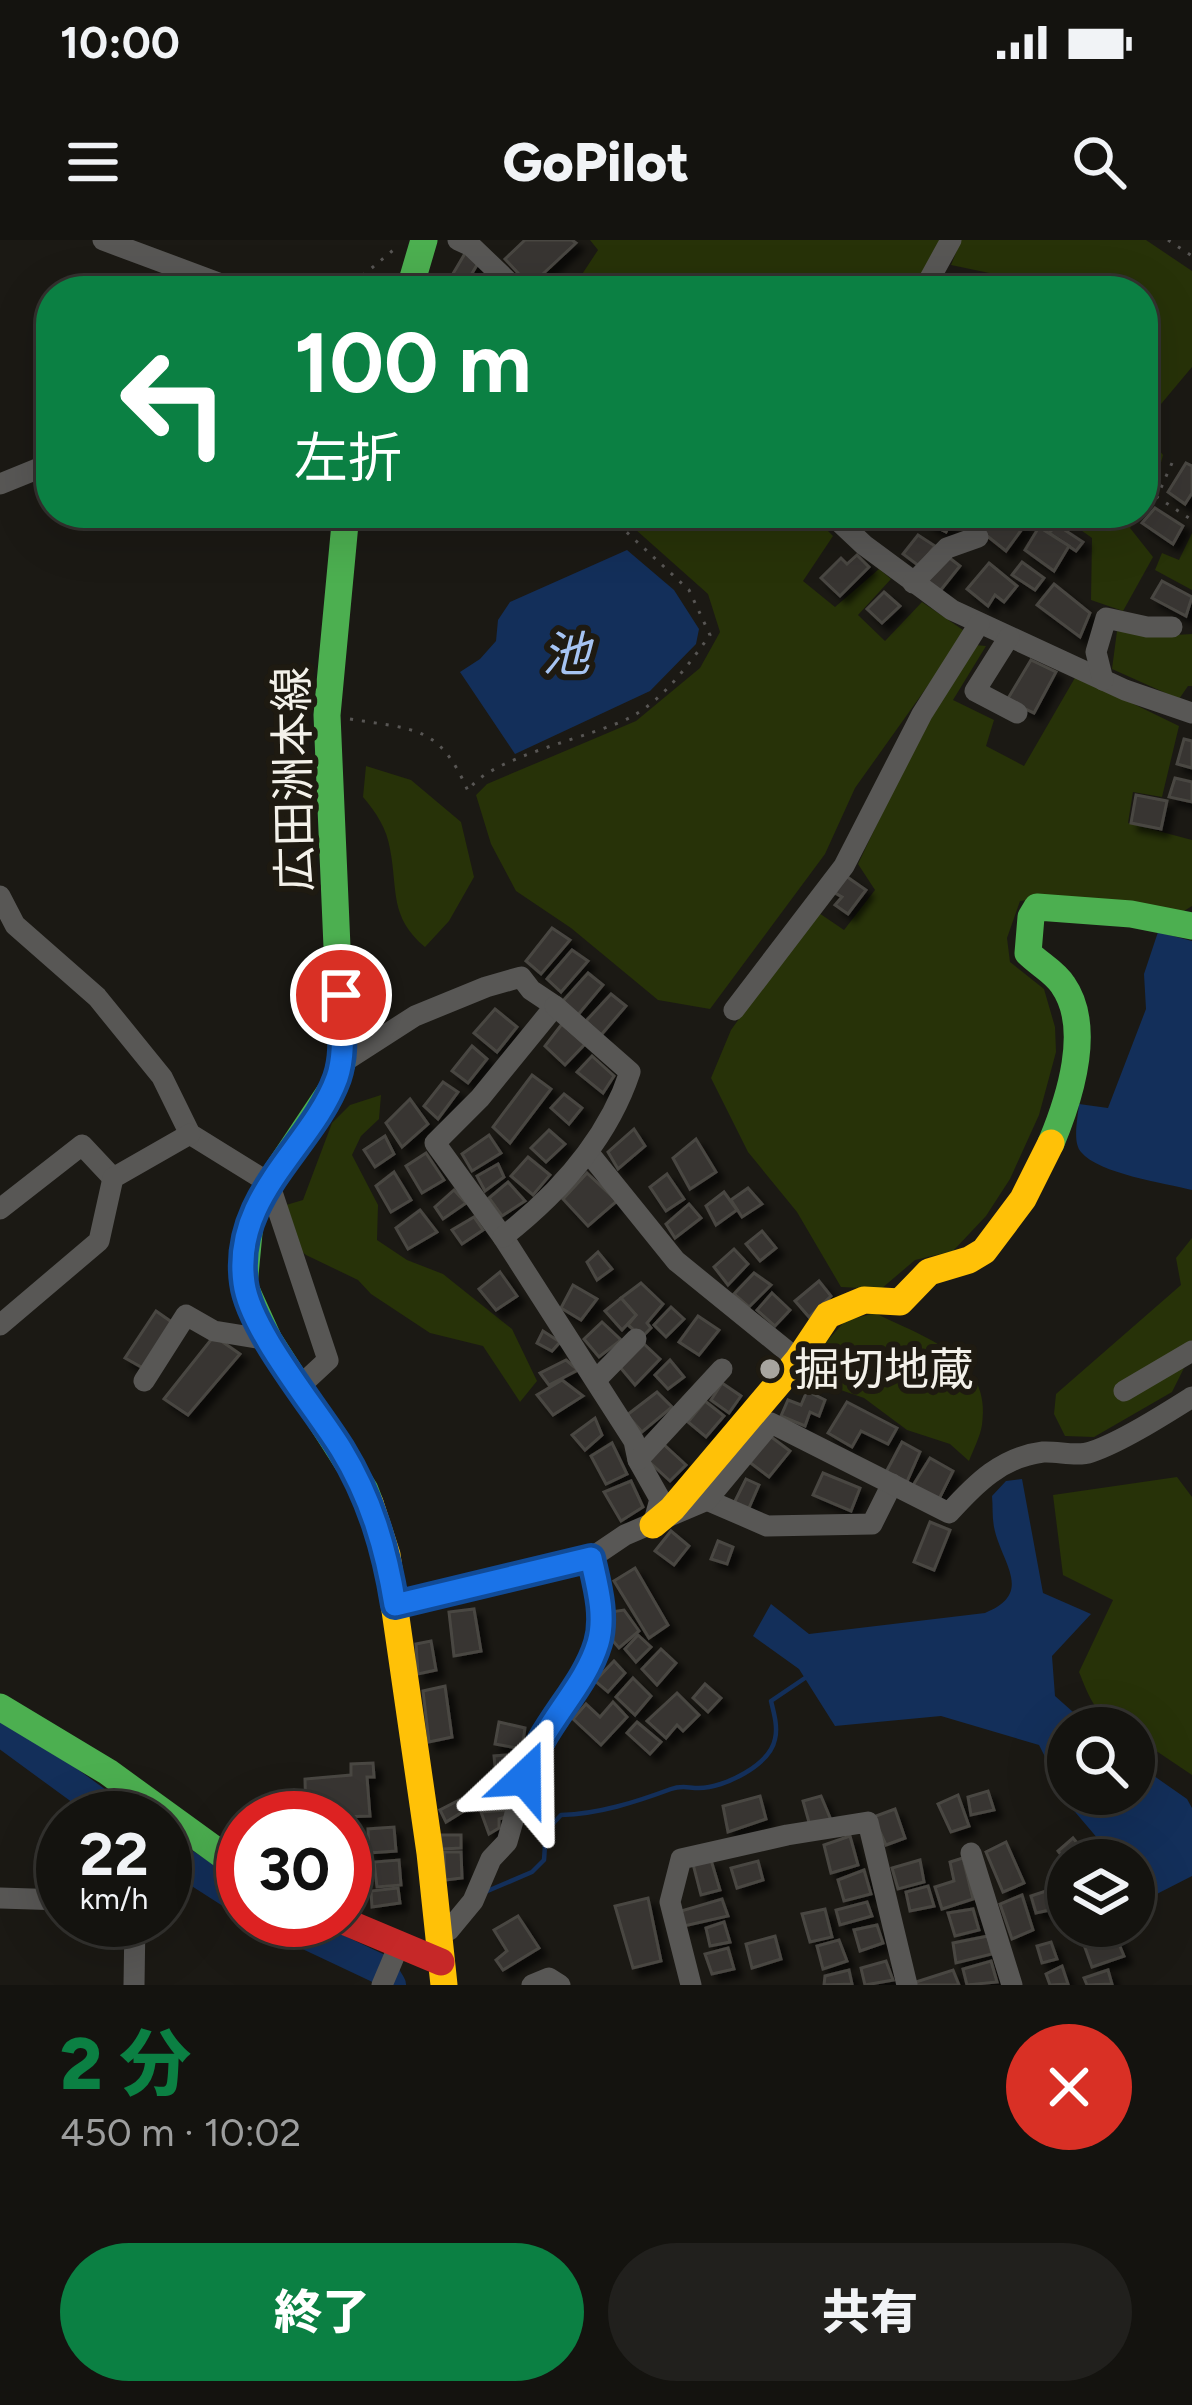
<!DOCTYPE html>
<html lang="ja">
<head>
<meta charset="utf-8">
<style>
	body { margin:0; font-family:Figtree,"Noto Sans JP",sans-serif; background:#21201d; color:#f1f3f6; height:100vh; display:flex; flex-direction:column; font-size:45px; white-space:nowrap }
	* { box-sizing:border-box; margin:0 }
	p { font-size:39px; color:#9d9e9e }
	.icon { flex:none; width:66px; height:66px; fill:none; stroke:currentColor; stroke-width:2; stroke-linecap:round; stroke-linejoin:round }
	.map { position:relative; height:1745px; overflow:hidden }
	.side { display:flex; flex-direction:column; background:#14130f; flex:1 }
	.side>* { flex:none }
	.top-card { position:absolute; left:36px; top:36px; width:1122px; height:252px; border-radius:48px; box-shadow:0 12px 48px #0002,0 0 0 3px #33322f; background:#0b8043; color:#fff; overflow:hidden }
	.controls { position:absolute; left:1047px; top:1467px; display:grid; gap:24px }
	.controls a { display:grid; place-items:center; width:108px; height:108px; border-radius:50%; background:#14130f; box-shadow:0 12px 48px #0002,0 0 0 3px #33322f; font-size:60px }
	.speed { position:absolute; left:36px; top:1551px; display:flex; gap:24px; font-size:60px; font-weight:700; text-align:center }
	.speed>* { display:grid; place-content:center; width:156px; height:156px; border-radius:50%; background:#14130f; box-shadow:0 12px 48px #0002,0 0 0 3px #33322f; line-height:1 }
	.speed small { font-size:30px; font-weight:400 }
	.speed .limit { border:18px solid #d22; background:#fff; color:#111 }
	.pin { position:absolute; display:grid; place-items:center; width:102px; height:102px; color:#fff; margin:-51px; border:6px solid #fff; border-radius:50%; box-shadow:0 3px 12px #0007 }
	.me { position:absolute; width:132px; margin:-66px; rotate:23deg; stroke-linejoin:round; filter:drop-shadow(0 0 9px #0008) }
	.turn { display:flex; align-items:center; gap:42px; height:252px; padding:0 60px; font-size:54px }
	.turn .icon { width:156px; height:156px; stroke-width:2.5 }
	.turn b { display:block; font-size:84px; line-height:102px }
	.round { display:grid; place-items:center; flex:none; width:126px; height:126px; border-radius:63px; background:#21201d }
	.overview { display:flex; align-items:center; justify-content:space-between; height:204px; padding:0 60px }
	h1 { font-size:72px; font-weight:800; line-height:90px; color:#0b8043 }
	.button { display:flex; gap:24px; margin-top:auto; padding:24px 60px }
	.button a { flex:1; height:138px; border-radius:72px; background:#0b8043; color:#fff; font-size:48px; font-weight:800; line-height:138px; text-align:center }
	.button a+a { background:#21201d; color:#f1f3f6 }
	.status { display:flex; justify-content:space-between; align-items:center; height:84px; padding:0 60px; background:#14130f; direction:ltr }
	.status svg { height:33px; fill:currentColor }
	header { display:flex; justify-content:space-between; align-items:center; height:156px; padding:0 60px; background:#14130f; font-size:54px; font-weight:800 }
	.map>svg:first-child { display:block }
</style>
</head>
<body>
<div class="status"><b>10:00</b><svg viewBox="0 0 49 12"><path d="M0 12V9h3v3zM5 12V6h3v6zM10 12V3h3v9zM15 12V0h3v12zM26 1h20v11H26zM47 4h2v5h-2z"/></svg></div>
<header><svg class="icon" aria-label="menu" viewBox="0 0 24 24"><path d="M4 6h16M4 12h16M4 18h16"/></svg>GoPilot<svg class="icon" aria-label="search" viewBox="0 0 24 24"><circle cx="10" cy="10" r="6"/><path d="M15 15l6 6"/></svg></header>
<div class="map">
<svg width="1192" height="1745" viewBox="0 0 1192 1745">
	<defs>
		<filter id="shadow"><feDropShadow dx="7" dy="7" stdDeviation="3" flood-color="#0009"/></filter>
	</defs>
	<rect width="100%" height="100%" fill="#1b1914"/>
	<g fill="#273208">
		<polygon points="590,0 941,0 914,51 571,51 598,10"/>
		<polygon points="961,0 1146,0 1192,31 1192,127 1156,170 1156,206 1163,215 1150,265 1143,273 1143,51 1026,51 1028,41 951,25"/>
		<polygon points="617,273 810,273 833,296 803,341 835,367 879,329 891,339 858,375 885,401 922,362 966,392 855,548 825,614 710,769 658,760 571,688 516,651 491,604 476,555 487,544 636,481 700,428 720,392 708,354"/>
		<polygon points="1057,273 1143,273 1130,288 1153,317 1123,371 1091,360 1092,298"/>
		<polygon points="1192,293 1192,350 1155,330 1162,313 1179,320"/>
		<polygon points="1117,391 1159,396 1192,394 1192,446 1188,446 1179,459 1112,429"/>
		<polygon points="975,405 986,406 953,460 994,480 986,506 1024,526 1076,436 1179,486 1162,557 1133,552 1128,583 1192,600 1192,666 1179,674 1062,656 1020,661 1007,698 1010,722 1044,749 1055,787 1056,812 1039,875 1010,939 986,976 953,1011 915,1020 881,1049 841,1047 797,972 748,912 711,838 731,790 816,671 844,690 875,650 858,624 930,472"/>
		<path d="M366 526 411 540 461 582 474 637 449 681 425 707C389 677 398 650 390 609 387 589 376 572 363 557Z"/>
		<polygon points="381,855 379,879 361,896 352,915 378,965 377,1000 407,1020 443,1034 512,1089 537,1141 520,1162 483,1106 430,1093 371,1054 358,1040 306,1015 279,992 276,968 303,960 332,883 350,865"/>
		<polygon points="1192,998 1192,1112 1172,1152 1094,1197 1065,1196 1054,1174 1056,1154 1181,1045 1176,1018"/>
		<path d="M875 1073C923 1097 993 1117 982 1185 980 1197 973 1210 969 1221L950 1204 907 1190 864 1158 797 1135 845 1081Z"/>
		<path d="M1177 1237 1192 1257V1535L1134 1496V1488C1100 1488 1090 1459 1079 1432L1113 1360 1063 1335 1053 1255Z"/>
	</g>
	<g fill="#132f5a">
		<polygon points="627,310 674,350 699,389 696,404 650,451 515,514 460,432 480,419 496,401 498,380 510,362"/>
		<path d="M1158 692 1192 701V950C1165 943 1099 934 1081 912 1072 902 1078 877 1079 864L1108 868 1146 769 1144 734Z"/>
		<path d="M1022 1239 1043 1353 1091 1374 1052 1416 1055 1456 1091 1488H1068V1554H1134V1522L1187 1559 1192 1568V1636L1149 1658 1134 1641V1620H1116L1070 1566 1039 1505 941 1476 835 1486 799 1429 753 1396 771 1364 809 1394 985 1373C1035 1353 1001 1323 994 1287 992 1277 993 1266 992 1256L1006 1241Z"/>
	</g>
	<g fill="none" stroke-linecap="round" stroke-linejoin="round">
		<path stroke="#132f5a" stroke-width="4.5" d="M485 1652 532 1632 544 1620 546 1591 561 1575C599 1574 636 1562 671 1549 682 1545 688 1548 699 1548 724 1548 770 1525 775 1499 778 1487 774 1473 771 1461L805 1438"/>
		<g stroke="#132f5a" stroke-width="30">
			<polyline points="0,1491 119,1578"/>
			<polyline points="165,1611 243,1661"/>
			<polyline points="276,1680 382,1730 391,1745"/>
		</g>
	</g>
	<g fill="#373531" stroke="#4a4743" stroke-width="3" filter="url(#shadow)">
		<polygon points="525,0 572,0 576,3 530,46 505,19"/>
		<polygon points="467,10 481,18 464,47 451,37"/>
		<polygon points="1186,223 1192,226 1192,253 1185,264 1168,252"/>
		<polygon points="1155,268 1183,286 1173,304 1142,283"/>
		<polygon points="930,273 955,273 946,292 926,282"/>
		<polygon points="971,273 997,273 1005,279 1010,273 1025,285 1006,311 966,279"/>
		<polygon points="1057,285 1083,302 1076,311 1049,293"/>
		<polygon points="1039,287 1069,306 1054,331 1025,310"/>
		<polygon points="918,295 935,306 919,326 903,314"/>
		<polygon points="857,315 869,327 840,356 821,338 841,318 847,324"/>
		<polygon points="947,316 960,326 940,351 926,342"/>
		<polygon points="1022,322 1044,338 1035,350 1012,335"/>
		<polygon points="989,323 1017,346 1004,362 995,355 988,366 967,349"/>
		<polygon points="1162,341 1192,357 1186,376 1152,358"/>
		<polygon points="1054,344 1090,373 1080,397 1037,365"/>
		<polygon points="884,352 900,366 882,383 867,369"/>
		<polygon points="1031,420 1056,432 1034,473 1007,460"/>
		<polygon points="1184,499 1192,501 1192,528 1177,524"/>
		<polygon points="1175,538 1192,542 1192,562 1169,557"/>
		<polygon points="1136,555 1167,561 1161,589 1131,583"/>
		<polygon points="843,634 866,650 848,674 835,665 842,657 830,650"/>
		<polygon points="552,688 570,700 541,734 526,721"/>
		<polygon points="572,710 588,721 561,752 547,739"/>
		<polygon points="588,733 603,745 577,776 563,761"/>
		<polygon points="611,754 626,766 601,795 586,781"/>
		<polygon points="495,769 517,787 497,812 474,793"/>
		<polygon points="562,784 585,804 565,825 545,806"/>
		<polygon points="472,806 487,819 468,843 452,831"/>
		<polygon points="592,816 614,836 603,853 577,832"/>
		<polygon points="532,835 551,849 510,903 493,887"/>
		<polygon points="443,842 458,852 438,879 424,866"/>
		<polygon points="564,854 582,868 569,884 551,868"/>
		<polygon points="410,859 428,884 402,907 386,883"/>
		<polygon points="634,889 645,906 618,929 608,912"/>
		<polygon points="549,890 565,904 546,922 531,908"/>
		<polygon points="489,895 501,913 472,931 462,914"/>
		<polygon points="385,896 394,914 375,927 364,910"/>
		<polygon points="696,899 716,932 690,949 673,918"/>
		<polygon points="426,913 444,940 422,953 406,926"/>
		<polygon points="528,917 550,935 533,955 511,936"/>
		<polygon points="498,924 504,937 485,951 477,936"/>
		<polygon points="394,932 411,960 391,972 376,946"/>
		<polygon points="587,933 617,961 588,986 563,959"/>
		<polygon points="667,934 684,959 666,971 650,947"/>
		<polygon points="508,942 525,961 502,976 489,958"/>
		<polygon points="748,948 762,964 742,977 731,960"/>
		<polygon points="454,950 466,963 443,979 435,967"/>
		<polygon points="724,952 737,970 716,985 706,966"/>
		<polygon points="689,964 701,978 675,998 666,984"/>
		<polygon points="420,970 437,992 408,1009 396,988"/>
		<polygon points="474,977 483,990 462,1004 452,990"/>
		<polygon points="762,991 776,1008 760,1021 746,1004"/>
		<polygon points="734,1009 748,1024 728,1045 714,1027"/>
		<polygon points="598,1012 612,1029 597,1040 587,1022"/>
		<polygon points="500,1032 517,1056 496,1070 479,1049"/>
		<polygon points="754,1033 771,1045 749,1067 734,1054"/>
		<polygon points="819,1041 831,1056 809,1077 795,1061"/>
		<polygon points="641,1043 663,1064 647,1083 651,1088 642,1097 628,1085 636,1075 621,1058"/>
		<polygon points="573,1045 597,1059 581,1080 561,1068"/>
		<polygon points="772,1053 790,1070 775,1086 757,1070"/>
		<polygon points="621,1058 636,1075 622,1090 605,1071"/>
		<polygon points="671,1067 684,1079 666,1097 654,1085"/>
		<polygon points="156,1071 173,1083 143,1128 125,1118"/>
		<polygon points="698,1076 719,1090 699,1115 679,1102"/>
		<polygon points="602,1082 621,1100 599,1117 584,1099"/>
		<polygon points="543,1091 560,1102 552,1111 537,1103"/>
		<polygon points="214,1096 240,1114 188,1175 164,1159"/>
		<polygon points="644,1104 660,1119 635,1145 620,1127"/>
		<polygon points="566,1120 578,1130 549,1145 540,1133"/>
		<polygon points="670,1120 684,1137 668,1149 655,1135"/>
		<polygon points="562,1140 583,1156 553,1175 537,1155"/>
		<polygon points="722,1143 741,1156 729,1173 711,1160"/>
		<polygon points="807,1151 825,1160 819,1176 810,1172 805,1186 781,1176 788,1160 801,1165"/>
		<polygon points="657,1152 672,1167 642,1192 627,1175"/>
		<polygon points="705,1161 724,1176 706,1197 688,1182"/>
		<polygon points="847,1162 897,1188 888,1204 861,1191 852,1207 828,1193"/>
		<polygon points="595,1178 602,1195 585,1210 572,1195"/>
		<polygon points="770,1196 790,1211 769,1237 748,1221"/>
		<polygon points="660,1201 686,1225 670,1241 644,1217"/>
		<polygon points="902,1202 920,1212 905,1246 885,1234"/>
		<polygon points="612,1203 627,1234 606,1244 591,1216"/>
		<polygon points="930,1218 953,1231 939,1259 912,1247"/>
		<polygon points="823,1233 860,1248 851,1271 813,1255"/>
		<polygon points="746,1239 759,1245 748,1270 734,1263"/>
		<polygon points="631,1241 643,1267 621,1281 604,1252"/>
		<polygon points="930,1282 950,1290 934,1330 914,1322"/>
		<polygon points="671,1291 689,1306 674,1325 655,1311"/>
		<polygon points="718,1301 733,1307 727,1324 711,1319"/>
		<polygon points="635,1328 668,1385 649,1398 614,1341"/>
		<polygon points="474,1369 481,1411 454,1416 449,1372"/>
		<polygon points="624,1370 639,1391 619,1408 613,1401 611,1372"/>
		<polygon points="638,1395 651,1407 636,1422 625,1409"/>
		<polygon points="431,1401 436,1430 418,1434 416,1404"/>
		<polygon points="661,1409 676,1423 657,1445 642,1429"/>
		<polygon points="614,1421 625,1433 608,1452 595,1441"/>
		<polygon points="633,1438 651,1456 635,1475 616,1457"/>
		<polygon points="705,1444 721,1458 708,1472 693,1458"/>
		<polygon points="445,1446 452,1497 429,1502 423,1451"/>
		<polygon points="677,1453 699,1475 683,1491 677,1485 666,1498 647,1481"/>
		<polygon points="613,1462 627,1477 601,1505 573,1479 586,1464 600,1477"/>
		<polygon points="499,1482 525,1488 522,1509 495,1504"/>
		<polygon points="637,1482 661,1502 650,1514 627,1493"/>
		<polygon points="520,1514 521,1533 496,1536 494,1516"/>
		<polygon points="373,1523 374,1537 367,1537 370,1576 306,1578 305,1539 351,1535 351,1524"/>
		<polygon points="513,1543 510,1563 493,1564 494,1544"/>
		<polygon points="988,1551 994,1570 971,1575 968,1557"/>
		<polygon points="958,1555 969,1586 951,1592 938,1564"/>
		<polygon points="760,1556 766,1579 728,1592 723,1566"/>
		<polygon points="821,1556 831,1580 810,1586 803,1561"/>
		<polygon points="463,1558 467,1569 446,1582 440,1570"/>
		<polygon points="895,1569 905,1598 886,1605 873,1577"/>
		<polygon points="506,1570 506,1577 499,1579 499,1588 489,1594 481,1572"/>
		<polygon points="394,1587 396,1611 369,1613 368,1589"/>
		<polygon points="440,1595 461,1595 461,1608 442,1609"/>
		<polygon points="850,1596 858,1625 831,1633 824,1605"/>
		<polygon points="1073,1598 1091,1620 1068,1620 1068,1624 1058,1611"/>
		<polygon points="1006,1602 1024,1643 1003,1652 986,1612"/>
		<polygon points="444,1612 461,1612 462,1638 445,1640"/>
		<polygon points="963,1618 973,1659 942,1669 935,1647 954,1641 950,1622"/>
		<polygon points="399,1620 401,1645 377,1647 374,1622"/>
		<polygon points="711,1620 720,1650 701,1655 693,1624"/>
		<polygon points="920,1620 924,1642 898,1649 892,1628"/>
		<polygon points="758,1621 763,1640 737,1648 731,1628"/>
		<polygon points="864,1630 871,1654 844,1661 838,1640"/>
		<polygon points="928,1646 934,1666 910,1671 906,1652"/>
		<polygon points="398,1648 400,1663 372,1667 371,1651"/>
		<polygon points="1049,1650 1054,1669 1036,1673 1031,1656"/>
		<polygon points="1022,1655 1033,1690 1012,1699 1000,1664"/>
		<polygon points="648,1658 661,1721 633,1728 615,1666"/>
		<polygon points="722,1659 728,1676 684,1686 681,1671"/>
		<polygon points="867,1662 872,1676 840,1685 836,1670"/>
		<polygon points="825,1669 832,1697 810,1702 802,1674"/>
		<polygon points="973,1669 979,1690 955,1696 948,1673"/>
		<polygon points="518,1676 539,1708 503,1730 496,1720 507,1711 494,1690"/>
		<polygon points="724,1682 730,1702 710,1706 706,1688"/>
		<polygon points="877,1685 883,1703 860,1711 854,1690"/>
		<polygon points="1114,1692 1124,1716 1092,1727 1083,1702"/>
		<polygon points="775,1696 781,1719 752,1728 746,1704"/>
		<polygon points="988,1696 992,1714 956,1723 953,1703"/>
		<polygon points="839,1700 847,1721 823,1729 817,1706"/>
		<polygon points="1051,1702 1057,1719 1042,1723 1037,1706"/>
		<polygon points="728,1708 734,1729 712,1734 705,1714"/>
		<polygon points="886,1721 893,1740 865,1745 861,1728"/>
		<polygon points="991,1721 997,1742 967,1745 963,1729"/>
		<polygon points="1062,1726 1068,1744 1050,1745 1046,1734"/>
		<polygon points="849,1730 852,1744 824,1745 825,1736"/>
		<polygon points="953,1730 959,1745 917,1745 916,1742"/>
		<polygon points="1108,1730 1112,1744 1087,1745 1084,1738"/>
	</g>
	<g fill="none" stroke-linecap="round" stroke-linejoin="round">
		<g stroke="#585654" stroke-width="3" stroke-dasharray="3 9" stroke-linecap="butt">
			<polyline points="1168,0 1192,16"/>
			<polyline points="344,51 397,7"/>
			<polyline points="1172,223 1157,257 1192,280"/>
			<path d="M350 479C416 490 439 485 468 551 488 517 594 497 631 477 664 459 689 424 710 395L689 350 606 273"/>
		</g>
		<g stroke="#585755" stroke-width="21">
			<polyline points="103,0 240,51"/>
			<polyline points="458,0 471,6 518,51"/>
			<polyline points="923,51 951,0"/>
			<polyline points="0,244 42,227 51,218"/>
			<polyline points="830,273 864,305 952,370 1125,450 1192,473"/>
			<polyline points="913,343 947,308 978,297"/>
			<polyline points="1009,397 975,451 1017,473"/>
			<polyline points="1103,440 1096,412 1106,378 1147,387 1172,387"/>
			<polyline points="0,656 15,685 97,757 162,837 190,894 269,943 328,1120 300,1146"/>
			<polyline points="734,770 844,626 922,474 979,384"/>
			<polyline points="342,823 415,776 486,747 521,737 531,750 555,766 480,858 435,903 503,997 634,1201 638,1220 660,1259 653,1285"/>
			<polyline points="588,912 676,1021 798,1120"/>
			<polyline points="0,969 82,905 113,938"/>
			<path d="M503 997C558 954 608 898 630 832L555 766"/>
			<polyline points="0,1085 99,1001 113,938 190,894"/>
			<polyline points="596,1140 636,1099"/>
			<polyline points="144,1141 186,1075 214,1091 269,1100"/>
			<polyline points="1124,1151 1192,1111"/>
			<polyline points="638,1220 722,1129"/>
			<polyline points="707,1260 767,1286 872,1284 892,1244"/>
			<path d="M395 1365 591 1318 625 1295 707 1260 771 1183 949 1273C976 1243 1002 1217 1043 1212 1058 1211 1077 1217 1091 1212 1121 1202 1165 1174 1192 1157"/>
			<polyline points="971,1613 1012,1745"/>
			<polyline points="0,1658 63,1660"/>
			<polyline points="438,1697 449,1690 473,1661 491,1619 507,1602 534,1507 590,1421 600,1400 600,1359 591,1318"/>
			<polyline points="134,1745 135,1680"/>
			<polyline points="382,1745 399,1705"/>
			<polyline points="532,1745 549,1738 560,1745"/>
			<polyline points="691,1745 670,1662 681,1619 787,1595 868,1582 907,1745"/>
		</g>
		<g stroke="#4caf50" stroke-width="27">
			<polyline points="409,51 424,0"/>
			<polyline points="346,273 327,475 342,823 335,844 269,943 250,983 244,1045 269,1100 365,1250 370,1263"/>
			<path d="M1051 903C1069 860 1093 788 1063 745 1055 732 1039 724 1028 713L1031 677 1037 667 1131 674 1192 686"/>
			<polyline points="0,1467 108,1532 243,1630"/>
		</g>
		<g stroke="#ffc107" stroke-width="27">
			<polyline points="370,1263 387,1315 430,1613 444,1745"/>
			<polyline points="653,1285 672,1269 798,1120 828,1075 864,1060 900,1062 929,1032 969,1020 984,1011 1023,959 1051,903"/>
		</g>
		<polyline stroke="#c62828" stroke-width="27" points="341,1680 441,1722"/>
	</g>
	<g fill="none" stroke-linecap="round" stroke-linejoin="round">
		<defs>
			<path id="route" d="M341 755C341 782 346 812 337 838 312 907 232 955 244 1043 250 1090 315 1167 341 1209 371 1258 386 1309 395 1365L591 1318C597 1345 606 1376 598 1403 584 1450 541 1484 525 1538"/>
		</defs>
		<use href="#route" stroke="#114b97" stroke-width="30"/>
		<use href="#route" stroke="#1a73e8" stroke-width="21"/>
	</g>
	<circle fill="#a7a59f" stroke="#1e1a11" stroke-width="4.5" cx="770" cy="1129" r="12"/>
	<g text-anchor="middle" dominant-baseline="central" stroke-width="12" stroke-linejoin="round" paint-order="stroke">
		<g font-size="45" fill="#f3f1ea" stroke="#1e1a11">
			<text transform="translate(293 539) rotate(-91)">広田洲本線</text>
		</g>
		<g font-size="45" fill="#f3f1ea" stroke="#1e1a11" text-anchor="start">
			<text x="794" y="1129">掘切地蔵</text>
		</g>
		<g font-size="48" font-style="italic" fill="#a6c4f2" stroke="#1e1a11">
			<text x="566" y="414">池</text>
		</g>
	</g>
</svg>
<div class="controls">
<a><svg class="icon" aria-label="search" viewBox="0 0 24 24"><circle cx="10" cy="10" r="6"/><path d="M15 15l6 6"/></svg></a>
<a><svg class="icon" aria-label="layers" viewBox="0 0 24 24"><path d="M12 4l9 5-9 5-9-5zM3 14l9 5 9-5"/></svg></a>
</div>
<div class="speed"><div>22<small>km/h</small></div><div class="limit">30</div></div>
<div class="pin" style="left:341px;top:755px;background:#d93025"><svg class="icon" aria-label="arrive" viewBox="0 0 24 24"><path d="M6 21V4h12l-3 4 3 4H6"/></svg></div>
<svg class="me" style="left:525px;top:1538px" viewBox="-20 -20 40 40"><path d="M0-17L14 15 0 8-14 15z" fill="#1a73e8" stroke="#fff" stroke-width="4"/></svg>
<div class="top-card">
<div class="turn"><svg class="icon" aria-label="left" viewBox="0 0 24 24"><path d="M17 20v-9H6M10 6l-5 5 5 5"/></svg><div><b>100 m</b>左折</div></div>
</div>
</div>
<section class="side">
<div class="overview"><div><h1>2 分</h1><p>450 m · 10:02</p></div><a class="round" style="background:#d93025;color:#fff"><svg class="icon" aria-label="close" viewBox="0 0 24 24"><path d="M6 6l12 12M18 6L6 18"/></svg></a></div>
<div class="button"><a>終了</a><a>共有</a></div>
</section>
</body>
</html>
